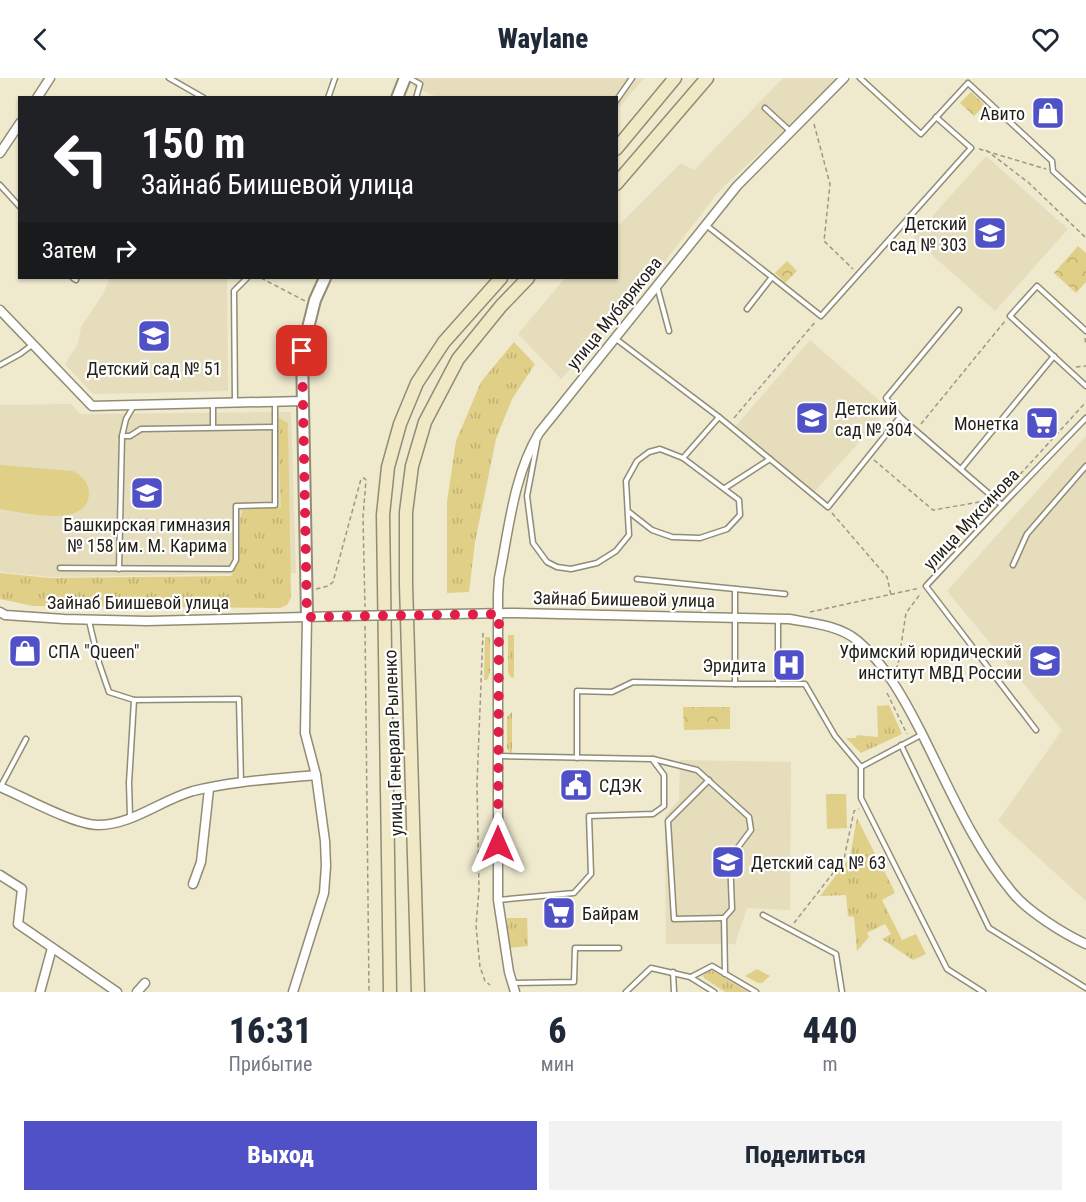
<!DOCTYPE html>
<html lang="ru">
<head>
<meta charset="utf-8">
<style>
	body { margin:0; font-family:"Roboto Condensed",sans-serif; background:#f2f2f3; color:#1f2937; height:100vh; display:flex; flex-direction:column; font-size:22px; white-space:nowrap }
	* { box-sizing:border-box; margin:0 }
	p { font-size:20px; color:#747a83 }
	.icon { flex:none; width:33px; height:33px; fill:none; stroke:currentColor; stroke-width:2; stroke-linecap:round; stroke-linejoin:round }
	.map { position:relative; height:914px; overflow:hidden }
	.details { display:flex; flex-direction:column; background:#fff; flex:1 }
	.details>* { flex:none }
	.hud { position:absolute; left:18px; top:18px; width:600px; height:183px; border-radius:0px; box-shadow:0 2px 4px #0004; background:#202124; color:#fff; overflow:hidden }
	.pin { position:absolute; display:grid; place-items:center; width:51px; height:51px; color:#fff; margin:-26px; border-radius:12px; box-shadow:0 3px 9px #0006 }
	.me { position:absolute; width:66px; margin:-33px; rotate:0deg; stroke-linejoin:round; filter:drop-shadow(0 0 4px #0008) }
	.turn { display:flex; align-items:center; gap:21px; height:126px; padding:0 24px; font-size:27px }
	.turn .icon { width:78px; height:78px; stroke-width:2.5 }
	.turn b { display:block; font-size:42px; line-height:51px }
	.then { display:flex; align-items:center; height:57px; padding:0 24px; background:#0003; gap:12px; font-size:22px }
	.eta { display:flex; justify-content:space-evenly; align-items:center; height:102px; text-align:center }
	.eta b { font-size:36px; font-weight:800; line-height:42px }
	.cta { display:flex; gap:12px; margin-top:auto; padding:12px 24px }
	.cta a { flex:1; height:69px; border-radius:0px; background:#5151c7; color:#fff; font-size:24px; font-weight:800; line-height:69px; text-align:center }
	.cta a+a { background:#f2f2f3; color:#1f2937 }
	header { display:flex; justify-content:space-between; align-items:center; height:78px; padding:0 24px; background:#fff; font-size:27px; font-weight:800 }
	.map>svg:first-child { display:block }
</style>
</head>
<body>
<header><svg class="icon" aria-label="back" viewBox="0 0 24 24"><path d="M15 5l-7 7 7 7"/></svg>Waylane<svg class="icon" aria-label="heart" viewBox="0 0 24 24"><path d="M12 20l-8-8c-3-5 5-10 8-4 3-6 11-1 8 4z"/></svg></header>
<div class="map">
<svg width="1086" height="914" viewBox="0 0 1086 914">
	<defs>
		<pattern id="grass-tufts" width="24" height="20" patternUnits="userSpaceOnUse" patternTransform="scale(1.5)"><rect width="24" height="20" fill="#e0cf87"/><path d="M3 7l-1-3M5 7V3M7 7l1-3M15 17l-1-3M17 17v-4M19 17l1-3" fill="none" stroke="#c0b174"/></pattern>
		<pattern id="park-crowns" width="20" height="18" patternUnits="userSpaceOnUse" patternTransform="scale(1.5)"><rect width="20" height="18" fill="#e0cf87"/><path d="M2 6a3 3 0 1 1 6 0M12 15a3 3 0 1 1 6 0" fill="none" stroke="#c0b174"/></pattern>
	</defs>
	<rect width="100%" height="100%" fill="#efe9ce"/>
	<g fill="#e5ddbc">
		<polygon points="416,0 644,0 617,32 616,20 437,19 413,8"/>
		<polygon points="783,0 836,0 775,61 720,112 645,209 561,301 518,256 565,200 616,200 617,149 681,85 694,92"/>
		<polygon points="986,78 1068,151 995,233 913,160"/>
		<polygon points="110,200 227,200 228,313 93,316 65,286 78,266 81,249 103,216"/>
		<polygon points="810,262 889,331 814,414 735,349"/>
		<polygon points="71,326 80,336 291,334 296,495 50,499 0,494 0,327"/>
		<polygon points="1086,358 1086,823 998,743 1062,652 947,513"/>
		<polygon points="680,682 791,684 790,832 747,830 735,866 666,866 665,738 679,722"/>
	</g>
	<g fill="url(#grass-tufts)">
		<polygon points="514,264 535,286 512,321 496,361 475,464 469,514 447,515 447,424 456,363 481,304"/>
		<polygon points="277,339 288,345 291,520 287,527 280,530 33,528 0,521 0,495 50,500 231,498 239,484 240,441 243,432 281,429"/>
		<polygon points="508,557 514,557 514,600 510,599 508,594"/>
		<polygon points="485,559 490,559 490,595 487,602 484,602"/>
		<polygon points="889,627 902,656 861,675 846,660 856,660 857,657 878,659 877,628"/>
		<polygon points="512,634 512,676 507,671 507,639"/>
		<polygon points="857,740 873,772 858,779 875,814 891,806 895,815 882,822 902,862 916,856 926,876 913,882 882,861 891,856 885,846 867,855 869,859 857,873 854,839 848,838 846,817 820,818 850,779"/>
		<polygon points="507,840 527,840 528,868 509,870"/>
		<polygon points="757,891 770,898 762,905 758,905 745,898"/>
		<polygon points="711,892 748,914 725,914 704,900 703,897"/>
	</g>
	<g fill="url(#park-crowns)">
		<polygon points="971,14 985,27 974,38 960,25"/>
		<polygon points="1078,168 1086,175 1086,204 1076,215 1054,195"/>
		<polygon points="787,183 797,193 785,205 775,195"/>
		<polygon points="683,629 730,629 730,651 684,652"/>
		<polygon points="873,772 891,806 875,814 857,780"/>
	</g>
	<g fill="#e0cf87">
		<path d="M0 387 73 393C81 397 88 404 89 414 90 452 21 434 0 431Z"/>
		<polygon points="826,716 846,716 847,750 827,751"/>
	</g>
	<g fill="none" stroke-linecap="round" stroke-linejoin="round">
		<defs>
			<g id="service">
				<polyline points="169,0 204,20"/>
				<polyline points="409,0 420,6 416,20"/>
				<polyline points="860,0 921,56 968,5 1052,83 1053,93 1086,123"/>
				<polyline points="328,20 335,0"/>
				<polyline points="616,23 632,0"/>
				<polyline points="765,30 790,53"/>
				<polyline points="0,107 20,129"/>
				<polyline points="706,147 821,238 971,70 936,39"/>
				<polyline points="73,200 76,202"/>
				<polyline points="657,208 669,253"/>
				<polyline points="747,231 772,199"/>
				<polyline points="1086,253 1037,208 1010,238 1086,308"/>
				<polyline points="616,261 719,339 828,429 900,339 1002,427"/>
				<polyline points="0,287 20,276 32,267"/>
				<polyline points="235,325 234,213 247,200"/>
				<polyline points="900,339 886,320 959,232"/>
				<polyline points="213,349 213,326"/>
				<polyline points="122,358 130,358 141,351 274,349"/>
				<polyline points="537,365 527,418 533,465 547,484 557,489 571,491 597,485 616,473 629,457 626,403 637,383 649,374 660,371 683,380 739,422 740,437 727,451 700,460 672,459 652,452 629,434"/>
				<polyline points="683,380 719,339"/>
				<polyline points="961,391 1054,278"/>
				<polyline points="725,410 770,381"/>
				<polyline points="1013,487 1027,456 1086,388"/>
				<polyline points="60,490 231,491 236,482 236,428 275,427 275,325"/>
				<polyline points="119,491 122,358 126,341 133,329"/>
				<polyline points="637,501 785,516"/>
				<polyline points="89,543 99,585 109,614 134,622 129,705 130,738"/>
				<polyline points="735,606 778,606 778,542"/>
				<polyline points="778,606 805,606 835,658 861,689 861,720 947,891 983,914"/>
				<polyline points="134,622 239,621 241,705"/>
				<polyline points="1036,652 926,508 1002,427 1086,340"/>
				<polyline points="901,667 989,850 1086,910"/>
				<polyline points="577,680 577,613 612,614 633,604 735,606 735,511"/>
				<polyline points="653,681 697,692 749,739 751,752 730,780 732,831 724,840 725,896"/>
				<polyline points="861,689 921,657"/>
				<polyline points="709,702 668,743 674,841 724,840"/>
				<polyline points="1,708 26,661"/>
				<polyline points="498,822 574,815 591,796 589,738 653,736 664,728 664,697 652,681 499,678"/>
				<polyline points="763,837 836,876 842,914"/>
				<polyline points="673,894 674,914"/>
				<polyline points="691,899 712,888 756,914"/>
				<polyline points="513,905 574,904 575,870 619,870"/>
				<polyline points="626,914 651,890 690,899 714,914"/>
			</g>
			<g id="minor">
				<polyline points="37,20 50,0"/>
				<polyline points="0,75 20,45"/>
				<polyline points="0,232 92,328 303,323"/>
				<polyline points="0,534 5,537 64,541 147,543 347,538"/>
				<path d="M453 536 515 535 789 541C811 545 839 547 858 563 885 586 904 621 920 652 948 707 972 766 1012 814 1027 833 1064 856 1086 866"/>
				<path d="M0 709C24 719 74 747 98 747 132 747 161 722 193 713 233 703 275 701 316 697"/>
				<polyline points="0,797 22,811 18,846 117,914"/>
				<polyline points="193,806 201,784 209,711"/>
				<polyline points="40,914 52,870"/>
				<polyline points="137,914 145,905"/>
				<polyline points="293,914 324,815 326,788 325,763 316,697 305,655 307,539"/>
				<path d="M515 914 509 894 498 822V517L499 500C509 451 513 399 539 355L737 108 844 0"/>
			</g>
			<g id="tertiary">
				<polyline points="397,20 405,0"/>
				<polyline points="307,539 302,274 315,222 325,200"/>
			</g>
			<g id="secondary">
				<polyline points="616,71 675,0"/>
				<polyline points="616,106 707,0"/>
				<polyline points="390,914 383,437 388,389 400,346 417,305 444,264 501,200"/>
				<polyline points="418,914 406,506 406,434 412,388 425,344 458,281 501,228 528,200"/>
			</g>
		</defs>
		<use href="#service" stroke="#918c74" stroke-width="7"/>
		<use href="#minor" stroke="#918c74" stroke-width="11"/>
		<use href="#tertiary" stroke="#918c74" stroke-width="14"/>
		<use href="#secondary" stroke="#918c74" stroke-width="15"/>
		<g stroke="#9d9884" stroke-width="1.5" stroke-dasharray="4.5 3" stroke-linecap="butt">
			<polyline points="814,46 830,106 824,163 853,191"/>
			<polyline points="979,71 1046,91"/>
			<polyline points="986,72 1029,105 1086,160"/>
			<polyline points="261,200 305,223"/>
			<polyline points="1085,260 1086,267"/>
			<polyline points="1076,289 1086,288"/>
			<polyline points="734,340 816,243"/>
			<polyline points="921,346 1005,243"/>
			<polyline points="874,382 933,432 986,423"/>
			<polyline points="1005,413 1086,324"/>
			<polyline points="832,435 887,499 891,517"/>
			<polyline points="316,511 328,508 333,504 361,401 364,400 366,402 363,439 365,529"/>
			<polyline points="810,534 920,510"/>
			<polyline points="365,548 369,914"/>
			<polyline points="483,555 477,706 479,811 476,848 480,889 485,903 490,907"/>
			<polyline points="895,591 898,587 906,535 921,515"/>
			<polyline points="887,615 907,656"/>
			<polyline points="794,845 844,781 854,733 859,731"/>
		</g>
		<use href="#service" stroke="#fff" stroke-width="4"/>
		<use href="#minor" stroke="#fff" stroke-width="8"/>
		<use href="#tertiary" stroke="#fff" stroke-width="10"/>
		<use href="#secondary" stroke="#f1e9c6" stroke-width="12"/>
		<defs>
			<polyline id="minor-bridge" points="347,538 453,536"/>
		</defs>
		<use href="#minor-bridge" stroke="#918c74" stroke-width="11" stroke-linecap="butt"/>
		<use href="#minor-bridge" stroke="#fff" stroke-width="8"/>
	</g>
	<g fill="none" stroke-linecap="round" stroke-linejoin="round">
		<polyline stroke="#e11d48" stroke-width="10" stroke-dasharray="0 18" points="302,273 307,539 499,536 498,766"/>
	</g>
	<defs>
		<symbol id="shop-square" viewBox="-11 -11 22 22"><rect x="-9" y="-9" width="18" height="18" rx="4" fill="#5151c7" stroke="#fff"/><path d="M-5-2.5h2.3a2.7 3.5 0 0 1 5.4 0H5L5.5 6h-11ZM-1.5-2.5h3a1.5 2.3 0 0 0-3 0Z" fill="#fff"/></symbol>
		<symbol id="school-square" viewBox="-11 -11 22 22"><rect x="-9" y="-9" width="18" height="18" rx="4" fill="#5151c7" stroke="#fff"/><path d="M0-5L7-2L0 1L-7-2ZM-4 1L0 2.5L4 1V4Q0 6-4 4Z" fill="#fff"/></symbol>
		<symbol id="supermarket-square" viewBox="-11 -11 22 22"><rect x="-9" y="-9" width="18" height="18" rx="4" fill="#5151c7" stroke="#fff"/><path d="M-6-5.5h2.5l.6 2H6L4.5 2H-2.5L-4.4-4H-6ZM-1.5 3.2a1.3 1.3 0 1 0 .1 0ZM3 3.2a1.3 1.3 0 1 0 .1 0Z" fill="#fff"/></symbol>
		<symbol id="university-square" viewBox="-11 -11 22 22"><rect x="-9" y="-9" width="18" height="18" rx="4" fill="#5151c7" stroke="#fff"/><path d="M0-5L7-2L0 1L-7-2ZM-4 1L0 2.5L4 1V4Q0 6-4 4Z" fill="#fff"/></symbol>
		<symbol id="hospital-square" viewBox="-11 -11 22 22"><rect x="-9" y="-9" width="18" height="18" rx="4" fill="#5151c7" stroke="#fff"/><path d="M-5-5h3v3.5h4V-5h3V5h-3V1.5h-4V5h-3Z" fill="#fff"/></symbol>
		<symbol id="civic-square" viewBox="-11 -11 22 22"><rect x="-9" y="-9" width="18" height="18" rx="4" fill="#5151c7" stroke="#fff"/><path d="M-.6-6.5H3V-4.5H.6V-3L4-1V1h2V6H-6V1h2V-1L-.6-3ZM-1.2 2.5V6h2.4V2.5Z" fill="#fff"/></symbol>
	</defs>
	<g fill-rule="evenodd">
		<use href="#shop-square" x="1029" y="16" width="38" height="38"/>
		<use href="#school-square" x="971" y="136" width="38" height="38"/>
		<use href="#school-square" x="135" y="239" width="38" height="38"/>
		<use href="#school-square" x="793" y="321" width="38" height="38"/>
		<use href="#supermarket-square" x="1023" y="326" width="38" height="38"/>
		<use href="#school-square" x="128" y="396" width="38" height="38"/>
		<use href="#shop-square" x="6" y="554" width="38" height="38"/>
		<use href="#university-square" x="1026" y="564" width="38" height="38"/>
		<use href="#hospital-square" x="770" y="568" width="38" height="38"/>
		<use href="#civic-square" x="557" y="688" width="38" height="38"/>
		<use href="#school-square" x="709" y="765" width="38" height="38"/>
		<use href="#supermarket-square" x="540" y="816" width="38" height="38"/>
	</g>
	<g text-anchor="middle" dominant-baseline="central" stroke-width="4.5" stroke-linejoin="round" paint-order="stroke">
		<g font-size="18" fill="#201e15" stroke="#fff" text-anchor="end">
			<text x="1025" y="35">Авито</text>
			<text x="967" y="145">Детский<tspan x="967" dy="21">сад № 303</tspan></text>
			<text x="154" y="290" text-anchor="middle">Детский сад № 51</text>
			<text x="835" y="330" text-anchor="start">Детский<tspan x="835" dy="21">сад № 304</tspan></text>
			<text x="1019" y="345">Монетка</text>
			<text x="147" y="446" text-anchor="middle">Башкирская гимназия<tspan x="147" dy="21">№ 158 им. М. Карима</tspan></text>
			<text x="48" y="573" text-anchor="start">СПА "Queen"</text>
			<text x="1022" y="573">Уфимский юридический<tspan x="1022" dy="21">институт МВД России</tspan></text>
			<text x="766" y="587">Эридита</text>
			<text x="599" y="707" text-anchor="start">СДЭК</text>
			<text x="751" y="784" text-anchor="start">Детский сад № 63</text>
			<text x="582" y="835" text-anchor="start">Байрам</text>
		</g>
		<g font-size="18" fill="#201e15" stroke="#fff">
			<text transform="translate(614 235) rotate(-51)">улица Мубарякова</text>
			<text transform="translate(971 441) rotate(-47)">улица Муксинова</text>
			<text transform="translate(624 521) rotate(1)">Зайнаб Биишевой улица</text>
			<text x="138" y="524">Зайнаб Биишевой улица</text>
			<text transform="translate(393 665) rotate(-92)">улица Генерала Рыленко</text>
		</g>
	</g>
</svg>
<div class="pin" style="left:302px;top:273px;background:#d93025"><svg class="icon" aria-label="arrive" viewBox="0 0 24 24"><path d="M6 21V4h12l-3 4 3 4H6"/></svg></div>
<svg class="me" style="left:498px;top:766px" viewBox="-20 -20 40 40"><path d="M0-17L14 15 0 8-14 15z" fill="#e11d48" stroke="#fff" stroke-width="4"/></svg>
<div class="hud">
<div class="turn"><svg class="icon" aria-label="left" viewBox="0 0 24 24"><path d="M17 20v-9H6M10 6l-5 5 5 5"/></svg><div><b>150 m</b>Зайнаб Биишевой улица</div></div>
<div class="then">Затем<svg class="icon" aria-label="right" viewBox="0 0 24 24"><path d="M7 20v-9h11M14 6l5 5-5 5"/></svg></div>
</div>
</div>
<section class="details">
<div class="eta">
<div><b>16:31</b><p>Прибытие</p></div>
<div><b>6</b><p>мин</p></div>
<div><b>440</b><p>m</p></div>
</div>
<div class="cta"><a>Выход</a><a>Поделиться</a></div>
</section>
</body>
</html>
